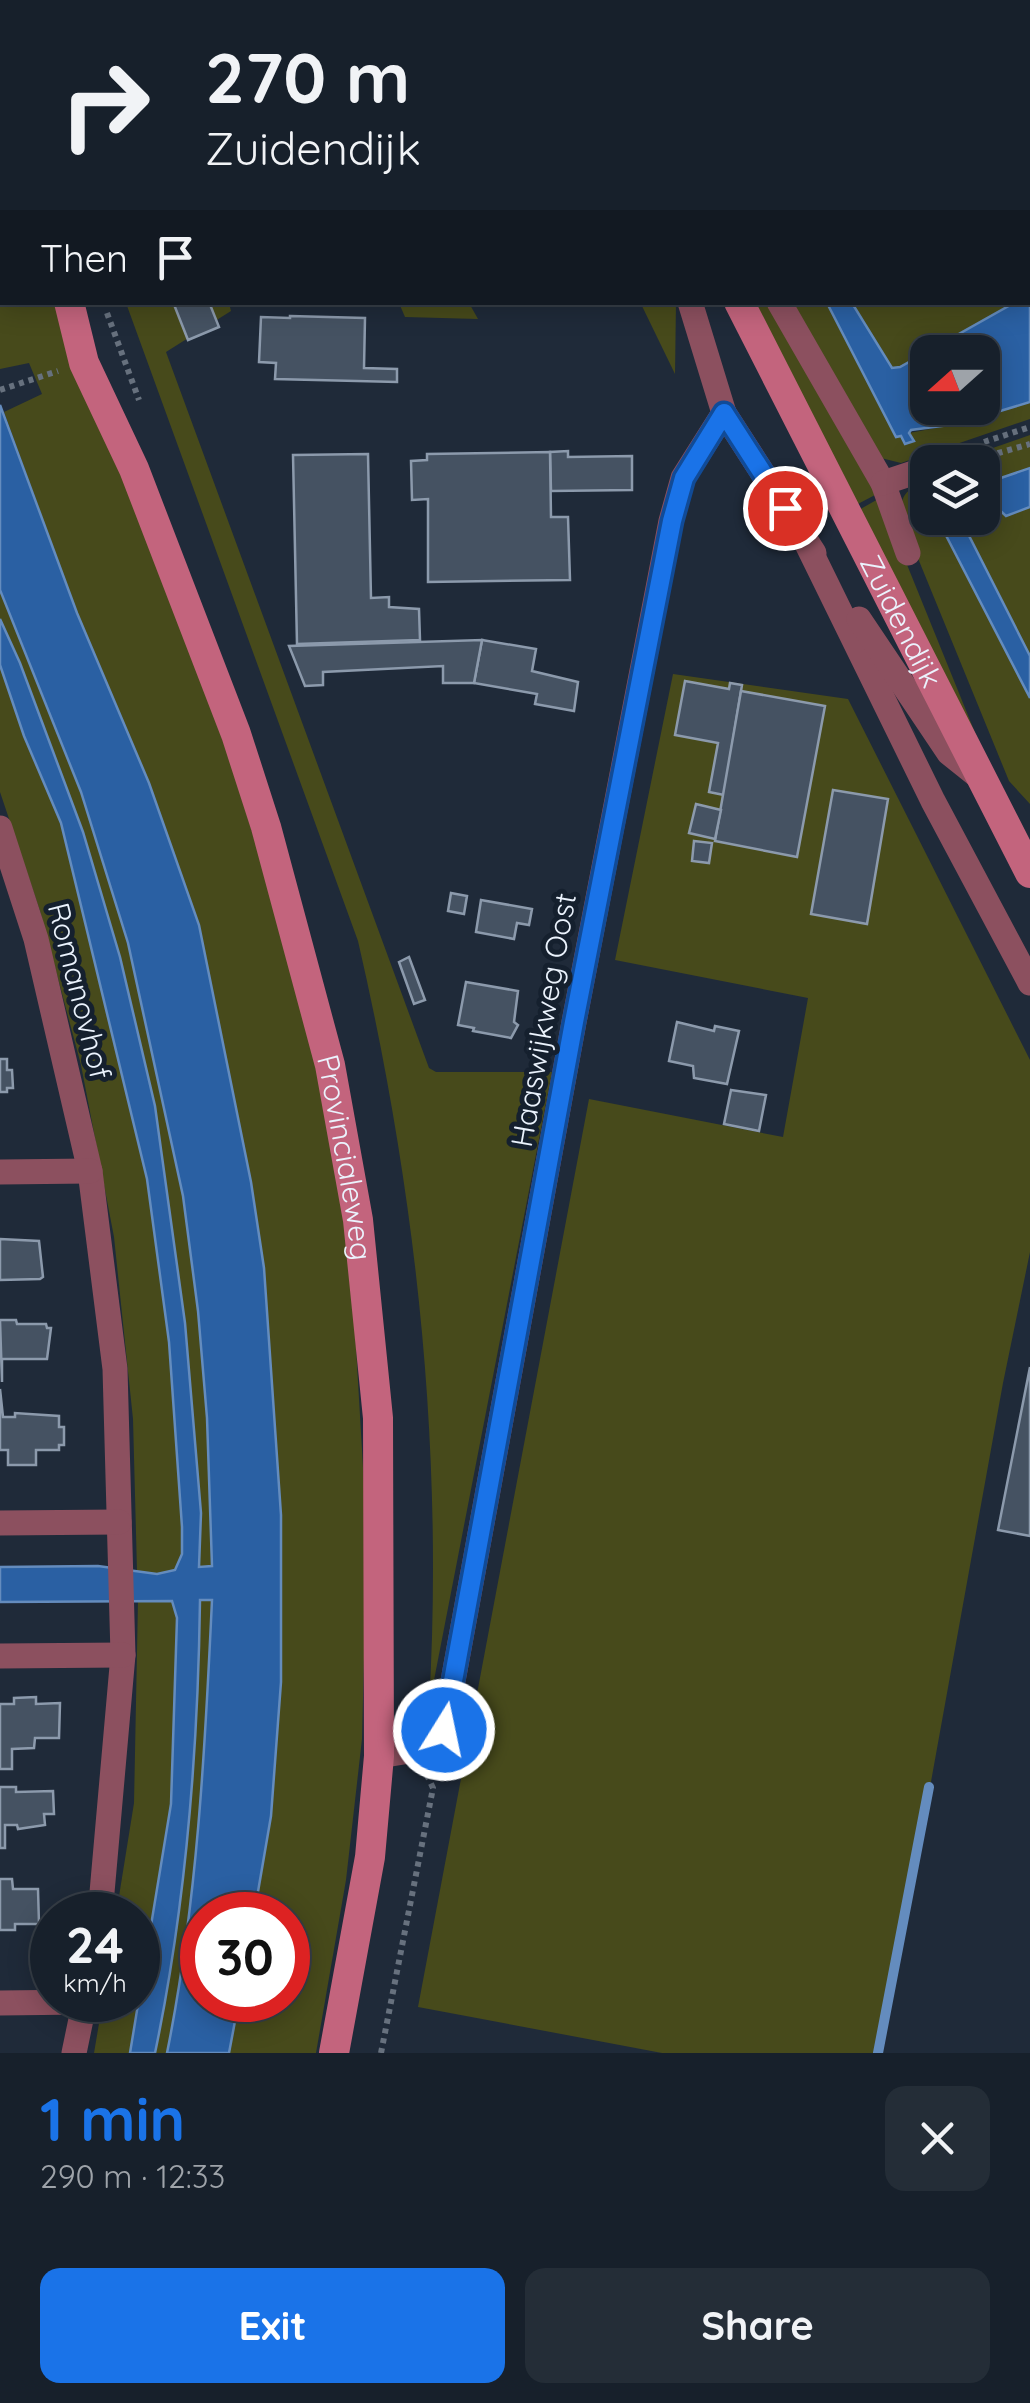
<!DOCTYPE html>
<html lang="en">
<head>
<meta charset="utf-8">
<style>
	body { margin:0; font-family:Quicksand,sans-serif; background:#242d37; color:#f1f3f6; height:100vh; display:flex; flex-direction:column; font-size:38px; white-space:nowrap }
	* { box-sizing:border-box; margin:0 }
	p { font-size:32px; color:#9ea3a9 }
	.icon { flex:none; width:55px; height:55px; fill:none; stroke:currentColor; stroke-width:2; stroke-linecap:round; stroke-linejoin:round }
	.map { position:relative; height:2053px; overflow:hidden }
	.details { display:flex; flex-direction:column; background:#17202b; flex:1 }
	.details>* { flex:none }
	.top-card { position:absolute; left:0px; top:0px; width:1030px; height:305px; box-shadow:0 5px 25px #0003,0 0 0 2px #363e47; background:#17202b; color:#f1f3f6; overflow:hidden }
	.needle { width:65px; rotate:249deg }
	.fabs { position:absolute; left:910px; top:335px; display:grid; gap:20px }
	.fabs a { display:grid; place-items:center; width:90px; height:90px; border-radius:20px; background:#17202b; box-shadow:0 5px 25px #0003,0 0 0 2px #363e47; font-size:50px }
	.speed { position:absolute; left:30px; top:1892px; display:flex; gap:20px; font-size:50px; font-weight:700; text-align:center }
	.speed>* { display:grid; place-content:center; width:130px; height:130px; border-radius:50%; background:#17202b; box-shadow:0 5px 25px #0003,0 0 0 2px #363e47; line-height:1 }
	.speed small { font-size:25px; font-weight:400 }
	.speed .limit { border:15px solid #d22; background:#fff; color:#111 }
	.pin { position:absolute; display:grid; place-items:center; width:85px; height:85px; color:#fff; margin:-42px; border:5px solid #fff; border-radius:50%; box-shadow:0 2px 10px #0007 }
	.me { position:absolute; width:110px; margin:-55px; rotate:10deg; stroke-linejoin:round; filter:drop-shadow(0 0 8px #0008) }
	.turn { display:flex; align-items:center; gap:35px; height:210px; padding:0 40px; font-size:45px }
	.turn .icon { width:130px; height:130px; stroke-width:2.5 }
	.turn b { display:block; font-size:70px; line-height:85px }
	.then { display:flex; align-items:center; height:95px; padding:0 40px; background:#0003; gap:20px; font-size:38px }
	.round { display:grid; place-items:center; flex:none; width:105px; height:105px; border-radius:20px; background:#242d37 }
	.head { display:flex; align-items:center; justify-content:space-between; height:170px; padding:0 40px }
	h1 { font-size:60px; font-weight:800; line-height:75px; color:#1a73e8 }
	.button { display:flex; gap:20px; margin-top:auto; padding:20px 40px }
	.button a { flex:1; height:115px; border-radius:20px; background:#1a73e8; color:#fff; font-size:40px; font-weight:800; line-height:115px; text-align:center }
	.button a+a { background:#242d37; color:#f1f3f6 }
	.map>svg:first-child { display:block }
</style>
</head>
<body>
<div class="map">
<svg width="1030" height="2053" viewBox="0 0 1030 2053">
	<rect width="100%" height="100%" fill="#1f2a39"/>
	<g fill="#474a1b">
		<polygon points="14,0 568,0 569,2 15,2"/>
		<polygon points="914,0 1030,0 1028,295 1028,2 911,2"/>
		<polygon points="0,143 2,302 59,303 234,770 321,1067 351,1261 367,1536 362,1739 346,1880 316,2053 229,2053 239,2000 288,2000 288,1915 254,1915 271,1816 281,1682 281,1515 264,1268 251,1182 199,925 149,783 77,613 4,412 42,394 29,363 0,369"/>
		<path d="M126 303H229L231 311 166 352 429 1068 436 1072H552L429 1706C444 1448 416 1192 358 941Z"/>
		<polygon points="399,303 469,303 478,319 405,317"/>
		<polygon points="641,303 676,303 675,374 642,306"/>
		<polygon points="749,303 772,303 860,457 875,495 854,506"/>
		<polygon points="789,303 827,303 872,387 909,433 957,424 1030,402 1030,419 901,463 881,458"/>
		<polygon points="852,303 1014,303 900,367 891,368"/>
		<polygon points="1030,435 1030,468 992,481 1006,516 1030,507 1030,656 960,518 982,518 981,462 989,459 987,450"/>
		<path d="M927 482 928 518H937L1030 698V804L1009 781 915 551 902 502C905 489 916 486 927 482Z"/>
		<polygon points="880,498 978,740 857,511"/>
		<polygon points="0,590 81,793 128,943 163,1095 183,1196 198,1311 207,1418 212,1567 199,1568 201,1513 185,1323 173,1249 83,832 20,663 0,619"/>
		<polygon points="0,663 24,736 61,822 147,1179 169,1342 182,1527 182,1554 175,1570 157,1574 137,1571 133,1419 114,1237 81,1065 40,911 0,792"/>
		<polygon points="673,674 848,699 1030,1060 1030,1252 1003,1383 882,2053 662,2053 418,2007 589,1099 783,1137 808,998 615,960"/>
		<path d="M212 1599C205 1751 197 1904 167 2053H155C186 1904 198 1751 200 1600Z"/>
		<polygon points="172,1600 177,1618 171,1804 130,2053 94,2053 103,2000 138,2000 138,1915 116,1915 134,1803 138,1601"/>
	</g>
	<g fill="#2a60a3" stroke="#648cbe" stroke-width="2.5" fill-rule="evenodd">
		<path d="M1030 293V402L957 424 911 430 909 433 914 441 905 444 901 436 896 437 827 303H852L892 368 900 367 1014 303 1028 302ZM982 352V408H928V352Z"/>
		<path d="M0 405 77 613 149 783 199 925 251 1182 264 1268 281 1515V1682L271 1816 254 1915H202V2000H239L229 2053H167C197 1904 205 1752 212 1600H200C198 1752 186 1905 155 2053H130L171 1804 177 1618 172 1601 0 1602V1567L98 1566 157 1574 175 1570 182 1554V1527L169 1342 147 1179 61 823 24 736 0 665V619L20 663 83 832 120 957 155 1106 185 1323 201 1513 199 1567 212 1566 207 1418 198 1311 183 1196 128 943 81 792 0 590Z"/>
		<polygon points="1030,468 1030,507 1006,516 990,501 992,481"/>
		<polygon points="937,518 960,518 1030,656 1030,698"/>
	</g>
	<g fill="none" stroke-linecap="round" stroke-linejoin="round">
		<polyline stroke="#648cbe" stroke-width="10" points="878,2053 929,1787"/>
	</g>
	<g fill="#455262" stroke="#8c9aac" stroke-width="2.5">
		<polygon points="173,302 209,302 219,327 188,340"/>
		<polygon points="290,316 365,318 364,368 397,369 397,382 275,379 276,363 259,362 261,317 290,318"/>
		<polygon points="568,451 568,457 632,456 632,490 551,491 550,452"/>
		<polygon points="550,452 551,517 568,517 570,580 428,582 428,499 412,500 411,461 427,460 427,454"/>
		<polygon points="368,454 371,598 389,597 389,607 419,609 420,640 297,644 293,455"/>
		<polygon points="482,640 536,649 532,671 578,682 574,711 535,704 537,694 474,683"/>
		<polygon points="482,640 474,683 443,683 443,666 323,672 323,685 305,686 289,646"/>
		<polygon points="685,681 729,689 730,683 742,685 724,795 709,792 718,743 675,735"/>
		<polygon points="741,691 825,706 797,857 715,841"/>
		<polygon points="833,790 888,799 867,924 811,914"/>
		<polygon points="696,804 721,810 715,839 689,833"/>
		<polygon points="694,841 712,843 709,863 692,861"/>
		<polygon points="451,893 467,896 464,914 448,911"/>
		<polygon points="481,900 532,909 529,925 517,923 514,939 476,932"/>
		<polygon points="409,957 425,1000 414,1004 399,962"/>
		<polygon points="466,982 518,991 514,1022 518,1025 511,1038 473,1031 474,1028 458,1025"/>
		<polygon points="677,1022 714,1031 715,1026 739,1031 727,1084 694,1078 693,1066 669,1061"/>
		<polygon points="0,1059 7,1059 7,1070 12,1070 13,1088 7,1088 7,1092 0,1092"/>
		<polygon points="731,1090 766,1095 759,1131 724,1124"/>
		<polygon points="0,1239 39,1241 43,1277 40,1279 0,1280"/>
		<polygon points="0,1320 16,1320 17,1324 46,1324 47,1328 51,1328 47,1359 2,1359 2,1382"/>
		<polygon points="1030,1367 1030,1536 998,1530"/>
		<polygon points="0,1389 3,1417 15,1417 15,1413 59,1416 59,1427 64,1427 64,1445 59,1445 59,1450 36,1450 36,1465 8,1465 8,1450 0,1450"/>
		<polygon points="36,1697 36,1704 60,1703 59,1738 35,1738 34,1748 12,1749 12,1769 0,1769 0,1704 14,1704 14,1698"/>
		<polygon points="0,1787 16,1787 16,1792 53,1791 54,1814 44,1814 45,1825 18,1829 17,1825 5,1825 5,1848 0,1848"/>
		<polygon points="0,1879 12,1879 13,1889 38,1889 39,1924 15,1924 15,1930 0,1930"/>
	</g>
	<g fill="none" stroke-linecap="round" stroke-linejoin="round">
		<g stroke="#67717e" stroke-width="6" stroke-dasharray="5 5" stroke-linecap="butt">
			<polyline points="0,32 2,39"/>
			<polyline points="107,313 139,400"/>
			<polyline points="0,390 58,371"/>
			<polyline points="984,442 1030,427"/>
			<polyline points="988,456 1030,444"/>
			<polyline points="982,509 989,527"/>
			<polyline points="381,2053 433,1788 427,1775"/>
		</g>
		<polyline stroke="#8c505f" stroke-width="12" points="608,0 609,2"/>
		<g stroke="#8c505f" stroke-width="25">
			<polyline points="779,302 883,483 908,553"/>
			<polyline points="724,413 814,553"/>
			<polyline points="943,462 962,456"/>
			<polyline points="883,483 928,468"/>
			<polyline points="805,540 933,801 1030,983"/>
			<polyline points="859,619 949,753 979,777"/>
			<polyline points="0,828 36,939 90,1171 115,1369 123,1655 100,1915"/>
			<polyline points="0,1172 90,1171"/>
			<polyline points="0,1523 119,1522"/>
			<polyline points="0,1656 123,1655"/>
			<polyline points="379,1756 416,1750 444,1730 574,1022 671,521 683,478 724,413 690,302"/>
			<polyline points="0,2003 84,2002"/>
			<polyline points="74,2053 85,2000"/>
		</g>
		<g stroke="#c3647d" stroke-width="30">
			<polyline points="580,0 582,2"/>
			<polyline points="0,108 2,115"/>
			<path id="s1" d="M69 302 84 363 134 469 236 734 266 827 330 1065 358 1220 378 1418 379 1756 370 1857 334 2053"/>
			<path id="s2" d="M739 302 1030 873"/>
		</g>
	</g>
	<g fill="none" stroke-linecap="round" stroke-linejoin="round">
		<defs>
			<polyline id="route" points="444,1730 574,1022 672,521 684,478 724,413 785,508"/>
		</defs>
		<use href="#route" stroke="#114b97" stroke-width="25"/>
		<use href="#route" stroke="#1a73e8" stroke-width="18"/>
	</g>
	<g text-anchor="middle" dominant-baseline="central" stroke-width="10" stroke-linejoin="round" paint-order="stroke">
		<g font-size="30" fill="#ebf3fd" stroke="#15202e">
			<text stroke="none"><textPath href="#s2" startOffset="358">Zuidendijk</textPath></text>
			<text transform="translate(80 991) rotate(76)">Romanovhof</text>
			<text transform="translate(543 1020) rotate(-80)">Haaswijkweg Oost</text>
			<text stroke="none"><textPath href="#s1" startOffset="902">Provincialeweg</textPath></text>
		</g>
	</g>
</svg>
<div class="fabs">
<a><svg class="needle" viewBox="-14 -14 28 28"><path d="M0-13l5 13h-10z" fill="#e53935"/><path d="M0 13l5-13h-10z" fill="#9ea3a9"/></svg></a>
<a><svg class="icon" aria-label="layers" viewBox="0 0 24 24"><path d="M12 4l9 5-9 5-9-5zM3 14l9 5 9-5"/></svg></a>
</div>
<div class="speed"><div>24<small>km/h</small></div><div class="limit">30</div></div>
<div class="pin" style="left:785px;top:508px;background:#d93025"><svg class="icon" aria-label="arrive" viewBox="0 0 24 24"><path d="M6 21V4h12l-3 4 3 4H6"/></svg></div>
<svg class="me" style="left:444px;top:1730px" viewBox="-20 -20 40 40"><circle r="17" fill="#1a73e8" stroke="#fff" stroke-width="3"/><path d="M0-11L8 9 0 5-8 9z" fill="#fff"/></svg>
<div class="top-card">
<div class="turn"><svg class="icon" aria-label="right" viewBox="0 0 24 24"><path d="M7 20v-9h11M14 6l5 5-5 5"/></svg><div><b>270 m</b>Zuidendijk</div></div>
<div class="then">Then<svg class="icon" aria-label="arrive" viewBox="0 0 24 24"><path d="M6 21V4h12l-3 4 3 4H6"/></svg></div>
</div>
</div>
<section class="details">
<div class="head"><div><h1>1 min</h1><p>290 m · 12:33</p></div><a class="round"><svg class="icon" aria-label="close" viewBox="0 0 24 24"><path d="M6 6l12 12M18 6L6 18"/></svg></a></div>
<div class="button"><a>Exit</a><a>Share</a></div>
</section>
</body>
</html>
